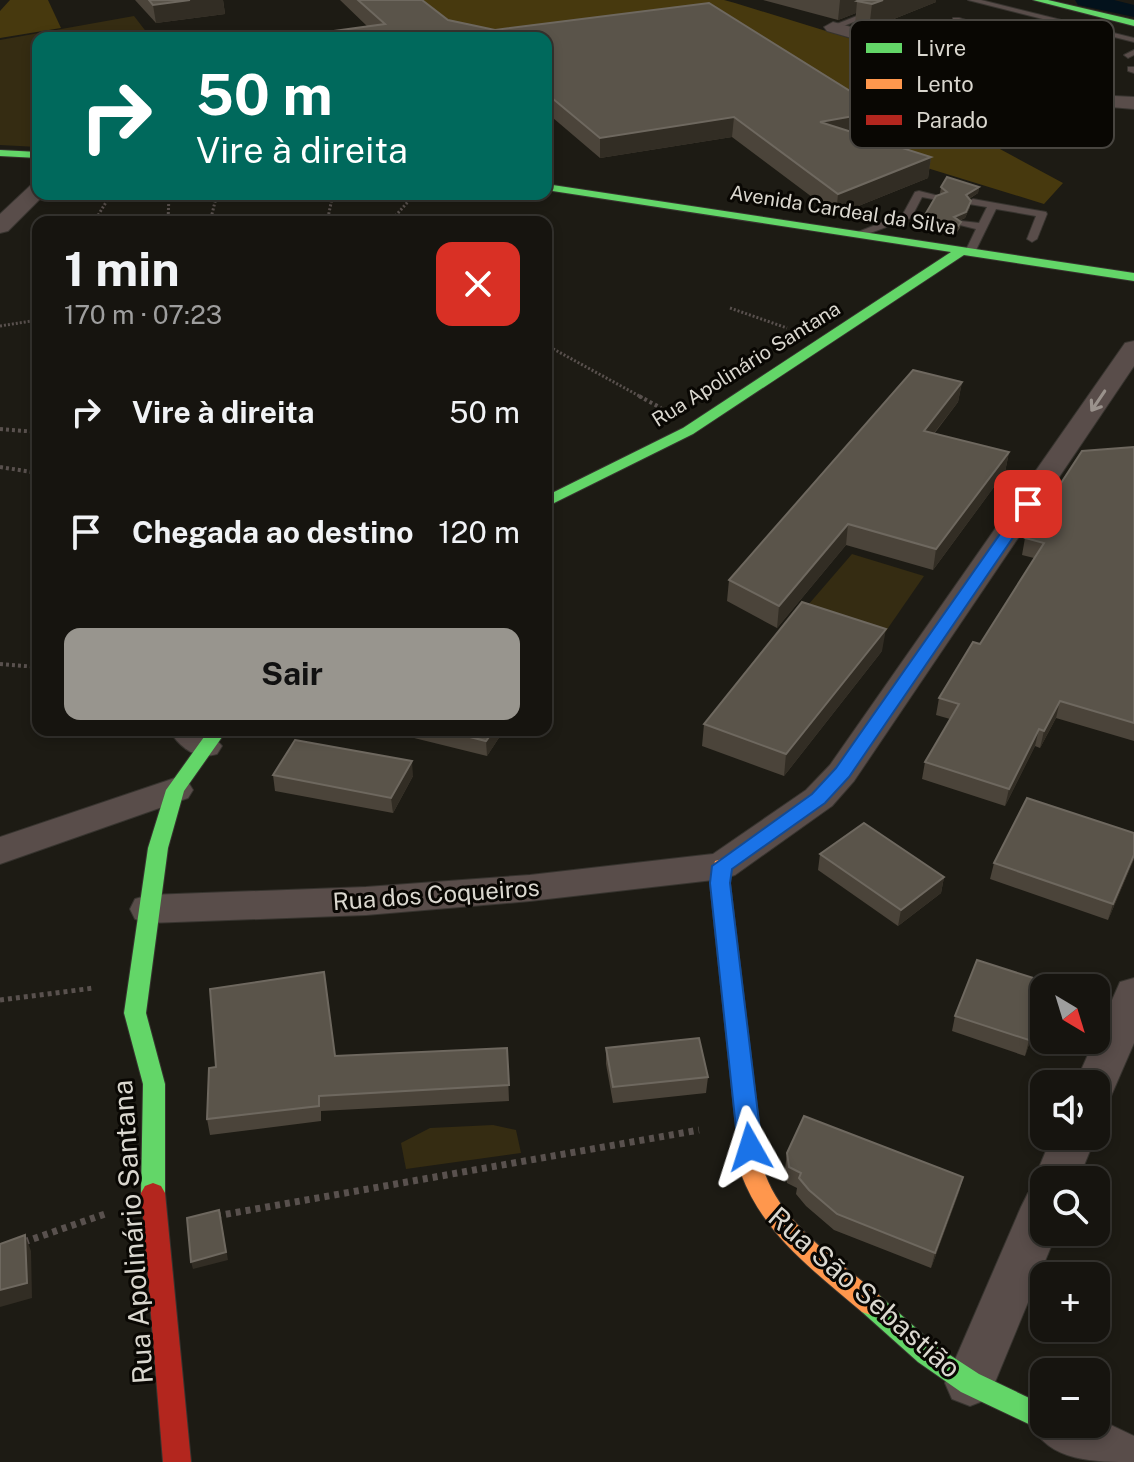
<!DOCTYPE html>
<html lang="pt">
<head>
<meta charset="utf-8">
<style>
	body { margin:0; font-family:"Public Sans",sans-serif; background:#1f1d18; color:#f1f3f6; height:100vh; display:flex; flex-direction:column; font-size:30px; white-space:nowrap }
	* { box-sizing:border-box; margin:0 }
	p { font-size:26px; color:#9e9e9e }
	.icon { flex:none; width:44px; height:44px; fill:none; stroke:currentColor; stroke-width:2; stroke-linecap:round; stroke-linejoin:round }
	.map { position:relative; flex:1; overflow:hidden }
	.drawer { position:absolute; left:32px; top:216px; width:520px; height:520px; display:flex; flex-direction:column; background:#16140f; border-radius:16px; box-shadow:0 4px 12px #0003,0 0 0 2px #35332f }
	.drawer>* { flex:none }
	.hud { position:absolute; left:32px; top:32px; width:520px; height:168px; border-radius:16px; box-shadow:0 4px 12px #0003,0 0 0 2px #35332f; background:#00695c; color:#fff; overflow:hidden }
	.needle { width:52px; rotate:142deg }
	.fabs { position:absolute; left:1030px; top:974px; display:grid; gap:16px }
	.fabs a { display:grid; place-items:center; width:80px; height:80px; border-radius:16px; background:#16140f; box-shadow:0 4px 12px #0003,0 0 0 2px #35332f; font-size:40px }
	.pin { position:absolute; display:grid; place-items:center; width:68px; height:68px; color:#fff; margin:-34px; border-radius:16px; box-shadow:0 4px 12px #0006 }
	.me { position:absolute; width:88px; margin:-44px; rotate:354deg; stroke-linejoin:round; filter:drop-shadow(0 0 6px #0008) }
	.turn { display:flex; align-items:center; gap:28px; height:168px; padding:0 32px; font-size:36px }
	.turn .icon { width:104px; height:104px; stroke-width:2.5 }
	.turn b { display:block; font-size:56px; line-height:68px }
	.round { display:grid; place-items:center; flex:none; width:84px; height:84px; border-radius:16px; background:#1f1d18 }
	.overview { display:flex; align-items:center; justify-content:space-between; height:136px; padding:0 32px }
	h1 { font-size:48px; font-weight:700; line-height:60px }
	.cta { display:flex; gap:16px; margin-top:auto; padding:16px 32px }
	.cta a { flex:1; height:92px; border-radius:16px; background:#98958e; color:#111; font-size:32px; font-weight:700; line-height:92px; text-align:center }
	ul { padding:0; list-style:none }
	li { display:flex; align-items:center; gap:24px; height:120px; padding:0 32px }
	li div { flex:1 }
	li b { display:block; font-size:30px }
	li em { font-style:normal }
	.map>svg:first-child { display:block }
</style>
</head>
<body>
<div class="map">
<svg width="1134" height="1462" viewBox="0 0 1134 1462">
	<rect width="100%" height="100%" fill="#1d1b14"/>
	<g fill="#352c12">
		<polygon points="134,16 151,38 38,38 38,147 0,145 0,40"/>
		<polygon points="852,554 924,576 877,644 796,619"/>
		<polygon points="493,1125 516,1130 521,1153 406,1169 401,1143 430,1128"/>
	</g>
	<g fill="#47390e">
		<polygon points="10,0 48,0 61,28 0,38 0,11"/>
		<polygon points="401,0 724,0 735,3 998,84 922,107 1063,183 1044,204 872,151 901,131 717,20 546,38 448,38"/>
	</g>
	<g fill="none" stroke-linecap="round" stroke-linejoin="round">
		<polygon fill="#03121c" fill-rule="evenodd" points="1075,0 1114,0 1134,5 1134,17 1078,5"/>
		<defs>
			<g id="lane">
				<polygon points="884,0 896,0 902,3 836,29 829,27 890,3"/>
				<polygon points="968,0 981,0 1134,38 1134,42"/>
				<polygon points="953,18 959,18 1091,57 1084,59 953,22"/>
				<polygon points="1134,50 1134,55 1128,58 1124,55"/>
				<polygon points="1128,67 1134,67 1134,73 1128,71"/>
				<polygon points="919,191 943,197 938,200 922,197 911,218 862,236 853,234 903,214 915,192"/>
				<polygon points="973,199 1046,212 1047,214 1037,239 1032,242 1027,239 1036,216 996,209 975,252 966,254 965,252 976,229 956,224 961,221 979,223 987,207 969,204 968,202"/>
			</g>
			<g id="street">
				<polygon points="833,22 1095,95 1134,97 1134,109 1087,105 827,31 824,27"/>
				<polygon points="38,183 38,194 45,194 8,231 0,233 0,214 31,185"/>
				<polygon points="1134,341 1134,366 854,781 832,806 735,875 722,879 530,901 366,915 149,923 135,919 130,909 135,899 149,895 366,887 530,875 713,854 806,790 830,765 1125,343"/>
				<path d="M169 730H207L222 746 217 754C196 760 180 748 169 730Z"/>
				<polygon points="175,778 188,782 193,790 188,798 0,864 0,837"/>
				<polygon points="1134,978 1134,1043 1111,1096 1096,1101 1096,1084 1075,1084 1120,982"/>
				<polygon points="1052,1136 1096,1136 1078,1180 1044,1180 1044,1232 1057,1232 988,1399 970,1406 952,1399 945,1383 1021,1207 1028,1193 1038,1190 1034,1180"/>
				<path d="M1044 1405V1424H1096V1418L1134 1436V1462C1095 1462 1049 1462 1031 1424L1038 1407Z"/>
			</g>
			<g id="fast">
				<polygon points="1033,0 1048,0 1134,20 1134,26"/>
				<polygon points="0,150 38,152 38,158 0,156"/>
				<polygon points="546,184 1134,273 1134,281 964,255 693,434 546,507 546,496 683,428 951,252 546,190"/>
				<polygon points="209,730 227,730 184,791 168,848 146,1013 165,1084 165,1193 161,1200 153,1203 145,1200 141,1193 143,1084 124,1013 148,848 166,790"/>
				<polygon points="871,1293 880,1296 936,1346 979,1374 1044,1405 1044,1424 1055,1424 1053,1427 1044,1431 1035,1427 961,1392 918,1362 862,1312 858,1304 862,1296"/>
			</g>
			<path id="slow" d="M722 859 729 861 732 866 730 883 765 1174C785 1227 838 1260 880 1296L884 1304 880 1312 871 1315 862 1312C814 1271 764 1235 741 1174L710 883 715 861Z"/>
			<polygon id="jam" points="153,1183 161,1186 165,1193 191,1462 163,1462 141,1193 145,1186"/>
		</defs>
		<use href="#lane" stroke="#37342f" stroke-width="2"/>
		<use href="#street" stroke="#37342f" stroke-width="2"/>
		<use href="#fast" stroke="#37342f" stroke-width="2"/>
		<use href="#slow" stroke="#37342f" stroke-width="2"/>
		<use href="#jam" stroke="#37342f" stroke-width="2"/>
		<g stroke="#59514e" stroke-width="3" stroke-dasharray="2 2" stroke-linecap="butt">
			<polyline points="94,222 111,194"/>
			<polyline points="168,222 169,194"/>
			<polyline points="210,222 217,194"/>
			<polyline points="327,222 333,194"/>
			<polyline points="390,222 415,194"/>
			<polyline points="730,308 787,328"/>
			<polyline points="0,326 38,320"/>
			<polyline points="546,345 643,398"/>
		</g>
		<g stroke="#59514e" stroke-width="4" stroke-dasharray="3 3" stroke-linecap="butt">
			<polyline points="639,396 661,408"/>
			<polyline points="0,429 38,432"/>
			<polyline points="0,467 38,473"/>
			<polyline points="0,664 38,667"/>
		</g>
		<polyline stroke="#59514e" stroke-width="5" stroke-dasharray="4 4" stroke-linecap="butt" points="0,1000 94,988"/>
		<g stroke="#59514e" stroke-width="7" stroke-dasharray="5 5" stroke-linecap="butt">
			<polyline points="216,1216 699,1130"/>
			<polyline points="24,1242 105,1214"/>
		</g>
		<use href="#lane" fill="#594d4a" fill-rule="evenodd"/>
		<use href="#street" fill="#594d4a" fill-rule="evenodd"/>
		<use href="#fast" fill="#63d668" fill-rule="evenodd"/>
		<use href="#slow" fill="#ff974d" fill-rule="evenodd"/>
		<use href="#jam" fill="#b3261e" fill-rule="evenodd"/>
	</g>
	<g fill="#4b443a">
		<polygon points="135,0 223,0 225,14 156,23"/>
		<polygon points="340,0 422,0 448,20 495,30 709,3 882,111 880,132 861,135 931,157 928,178 836,215 732,137 600,158 546,112 546,38 335,38 334,31 368,27"/>
		<polygon points="763,0 936,0 936,2 869,29 855,25 856,13 838,20"/>
		<polygon points="941,187 979,187 978,193 969,199 970,207 965,218 959,221 961,222 960,228 957,232 921,227 922,220 941,194 940,193"/>
		<polygon points="962,382 958,402 934,434 1009,452 1005,472 933,570 846,545 777,628 727,601 729,580"/>
		<polygon points="1134,447 1134,741 1056,718 1040,748 1035,746 1005,806 922,779 925,762 950,719 936,715 939,698 980,644 1034,558 1022,555 1025,538"/>
		<polygon points="882,651 784,776 702,746 704,724"/>
		<polygon points="405,730 504,730 487,756 406,736"/>
		<polygon points="273,775 413,776 393,813 275,791"/>
		<polygon points="1134,833 1134,859 1108,920 990,879 994,863"/>
		<polygon points="820,854 944,877 941,893 898,926 818,870"/>
		<polygon points="1044,988 1044,1000 1025,1056 952,1031 955,1016"/>
		<polygon points="507,1048 509,1101 321,1111 321,1121 210,1135 207,1119 336,1056"/>
		<polygon points="606,1048 708,1077 706,1093 613,1103 606,1064"/>
		<polygon points="787,1153 963,1177 959,1192 931,1268 834,1230 806,1206 796,1194 797,1188 787,1183 785,1169"/>
	</g>
	<g fill="#322d24">
		<polygon points="190,0 223,0 225,14 156,23 153,5"/>
		<polygon points="840,0 936,0 936,2 869,29 872,4 857,1 856,13 838,20"/>
		<polygon points="882,111 880,132 818,143 820,122"/>
		<polygon points="734,117 732,137 600,158 600,138"/>
		<polygon points="931,157 928,178 836,215 838,194"/>
		<polygon points="979,187 978,193 965,201 966,195"/>
		<polygon points="971,201 970,207 965,218 953,223 954,217"/>
		<polygon points="962,382 958,402 920,451 924,431"/>
		<polygon points="1009,452 1005,472 933,570 936,549"/>
		<polygon points="848,524 846,545 777,628 779,606"/>
		<polygon points="886,629 882,651 784,776 786,754"/>
		<polygon points="1060,701 1056,718 1040,748 1044,731"/>
		<polygon points="1039,729 1035,746 1005,806 1009,789"/>
		<polygon points="494,730 504,730 487,756 486,741"/>
		<polygon points="412,761 413,776 393,813 391,798"/>
		<polygon points="1134,855 1134,859 1108,920 1113,904"/>
		<polygon points="944,877 941,893 898,926 901,910"/>
		<polygon points="1044,997 1044,1000 1025,1056 1029,1040"/>
		<polygon points="963,1177 959,1192 931,1268 935,1253"/>
		<polygon points="221,1218 228,1260 193,1269 191,1262"/>
		<polygon points="25,1235 31,1251 32,1298 0,1307 0,1290"/>
	</g>
	<g fill="#5a544a" stroke="#6e685f" stroke-width="2">
		<polygon points="149,0 190,0 153,5"/>
		<polygon points="358,0 422,0 448,20 495,30 709,3 882,111 820,122 931,157 838,194 734,117 600,138 546,93 546,38 342,38 334,31 385,24"/>
		<polygon points="859,0 883,0 872,4 857,1"/>
		<polygon points="947,177 979,187 966,195 971,201 966,212 954,217 961,222 958,226 922,220 936,196 947,192 941,187"/>
		<polygon points="913,370 962,382 924,431 1009,452 936,549 848,524 779,606 729,580"/>
		<polygon points="1134,447 1134,723 1060,701 1044,731 1039,729 1009,789 925,762 959,704 939,698 973,642 980,644 1044,543 1025,538 1082,451"/>
		<polygon points="802,602 886,629 786,754 704,724"/>
		<polygon points="442,730 494,730 486,741"/>
		<polygon points="295,740 412,761 391,798 273,775"/>
		<polygon points="1027,798 1134,833 1134,855 1113,904 994,863"/>
		<polygon points="864,823 944,877 901,910 820,854"/>
		<polygon points="977,960 1049,983 1047,988 1044,988 1044,997 1029,1040 955,1016"/>
		<polygon points="324,972 335,1056 507,1048 509,1085 319,1096 319,1106 207,1119 209,1068 216,1067 210,989"/>
		<polygon points="699,1038 708,1077 613,1087 606,1048"/>
		<polygon points="804,1116 963,1177 935,1253 837,1214 809,1190 799,1178 801,1173 789,1167 787,1153"/>
		<polygon points="219,1210 226,1252 191,1262 187,1218"/>
		<polygon points="25,1235 27,1283 0,1290 0,1244"/>
	</g>
	<defs><path id="oneway-shaft" d="M-6 0H5M1.5-3L5.5 0L1.5 3" fill="none" stroke-width="1.6" stroke-linecap="round" stroke-linejoin="round" transform="scale(2)"/></defs>
	<use stroke="#9a928c" href="#oneway-shaft" transform="translate(1098 401) rotate(124)"/>
	<polygon fill="#1a73e8" stroke="#114b97" stroke-width="2" points="1028,499 1036,504 849,777 825,803 732,869 730,883 762,1147 758,1154 750,1157 741,1154 738,1147 710,883 712,866 812,794 836,768 1023,501"/>
	<g text-anchor="middle" dominant-baseline="central" stroke-width="6" stroke-linejoin="round" paint-order="stroke">
		<g font-size="20" fill="#dad7cf" stroke="#090703">
			<text transform="translate(843 210) rotate(9)">Avenida Cardeal da Silva</text>
			<text transform="translate(746 364) rotate(-32)">Rua Apolinário Santana</text>
		</g>
		<g font-size="24" fill="#dad7cf" stroke="#090703">
			<text transform="translate(436 894) rotate(-4)">Rua dos Coqueiros</text>
		</g>
		<g font-size="28" fill="#dad7cf" stroke="#090703">
			<text transform="translate(132 1232) rotate(-94)">Rua Apolinário Santana</text>
			<text transform="translate(865 1292) rotate(41)">Rua São Sebastião</text>
		</g>
	</g>
	<rect x="850" y="20" width="264" height="128" rx="12" fill="#090703" stroke="#484540" stroke-width="2"/>
	<rect x="866" y="43" width="36" height="10" fill="#63d668"/>
	<rect x="866" y="79" width="36" height="10" fill="#ff974d"/>
	<rect x="866" y="115" width="36" height="10" fill="#b3261e"/>
	<g font-size="22" fill="#dad7cf">
		<text x="916" y="56">Livre</text>
		<text x="916" y="92">Lento</text>
		<text x="916" y="128">Parado</text>
	</g>
</svg>
<div class="fabs">
<a><svg class="needle" viewBox="-14 -14 28 28"><path d="M0-13l5 13h-10z" fill="#e53935"/><path d="M0 13l5-13h-10z" fill="#9e9e9e"/></svg></a>
<a><svg class="icon" aria-label="sound" viewBox="0 0 24 24"><path d="M4 9h4l5-4v14l-5-4H4zM17 9q2 3 0 6"/></svg></a>
<a><svg class="icon" aria-label="search" viewBox="0 0 24 24"><circle cx="10" cy="10" r="6"/><path d="M15 15l6 6"/></svg></a>
<a>+</a>
<a>−</a>
</div>
<div class="pin" style="left:1028px;top:504px;background:#d93025"><svg class="icon" aria-label="arrive" viewBox="0 0 24 24"><path d="M6 21V4h12l-3 4 3 4H6"/></svg></div>
<svg class="me" style="left:750px;top:1147px" viewBox="-20 -20 40 40"><path d="M0-17L14 15 0 8-14 15z" fill="#1a73e8" stroke="#fff" stroke-width="4"/></svg>
<div class="hud">
<div class="turn"><svg class="icon" aria-label="right" viewBox="0 0 24 24"><path d="M7 20v-9h11M14 6l5 5-5 5"/></svg><div><b>50 m</b>Vire à direita</div></div>
</div>
<section class="drawer">
<div class="overview"><div><h1>1 min</h1><p>170 m · 07:23</p></div><a class="round" style="background:#d93025;color:#fff"><svg class="icon" aria-label="close" viewBox="0 0 24 24"><path d="M6 6l12 12M18 6L6 18"/></svg></a></div>
<ul>
<li><svg class="icon" aria-label="right" viewBox="0 0 24 24"><path d="M7 20v-9h11M14 6l5 5-5 5"/></svg><div><b>Vire à direita</b></div><em>50 m</em></li>
<li><svg class="icon" aria-label="arrive" viewBox="0 0 24 24"><path d="M6 21V4h12l-3 4 3 4H6"/></svg><div><b>Chegada ao destino</b></div><em>120 m</em></li>
</ul>
<div class="cta"><a>Sair</a></div>
</section>
</div>
</body>
</html>
